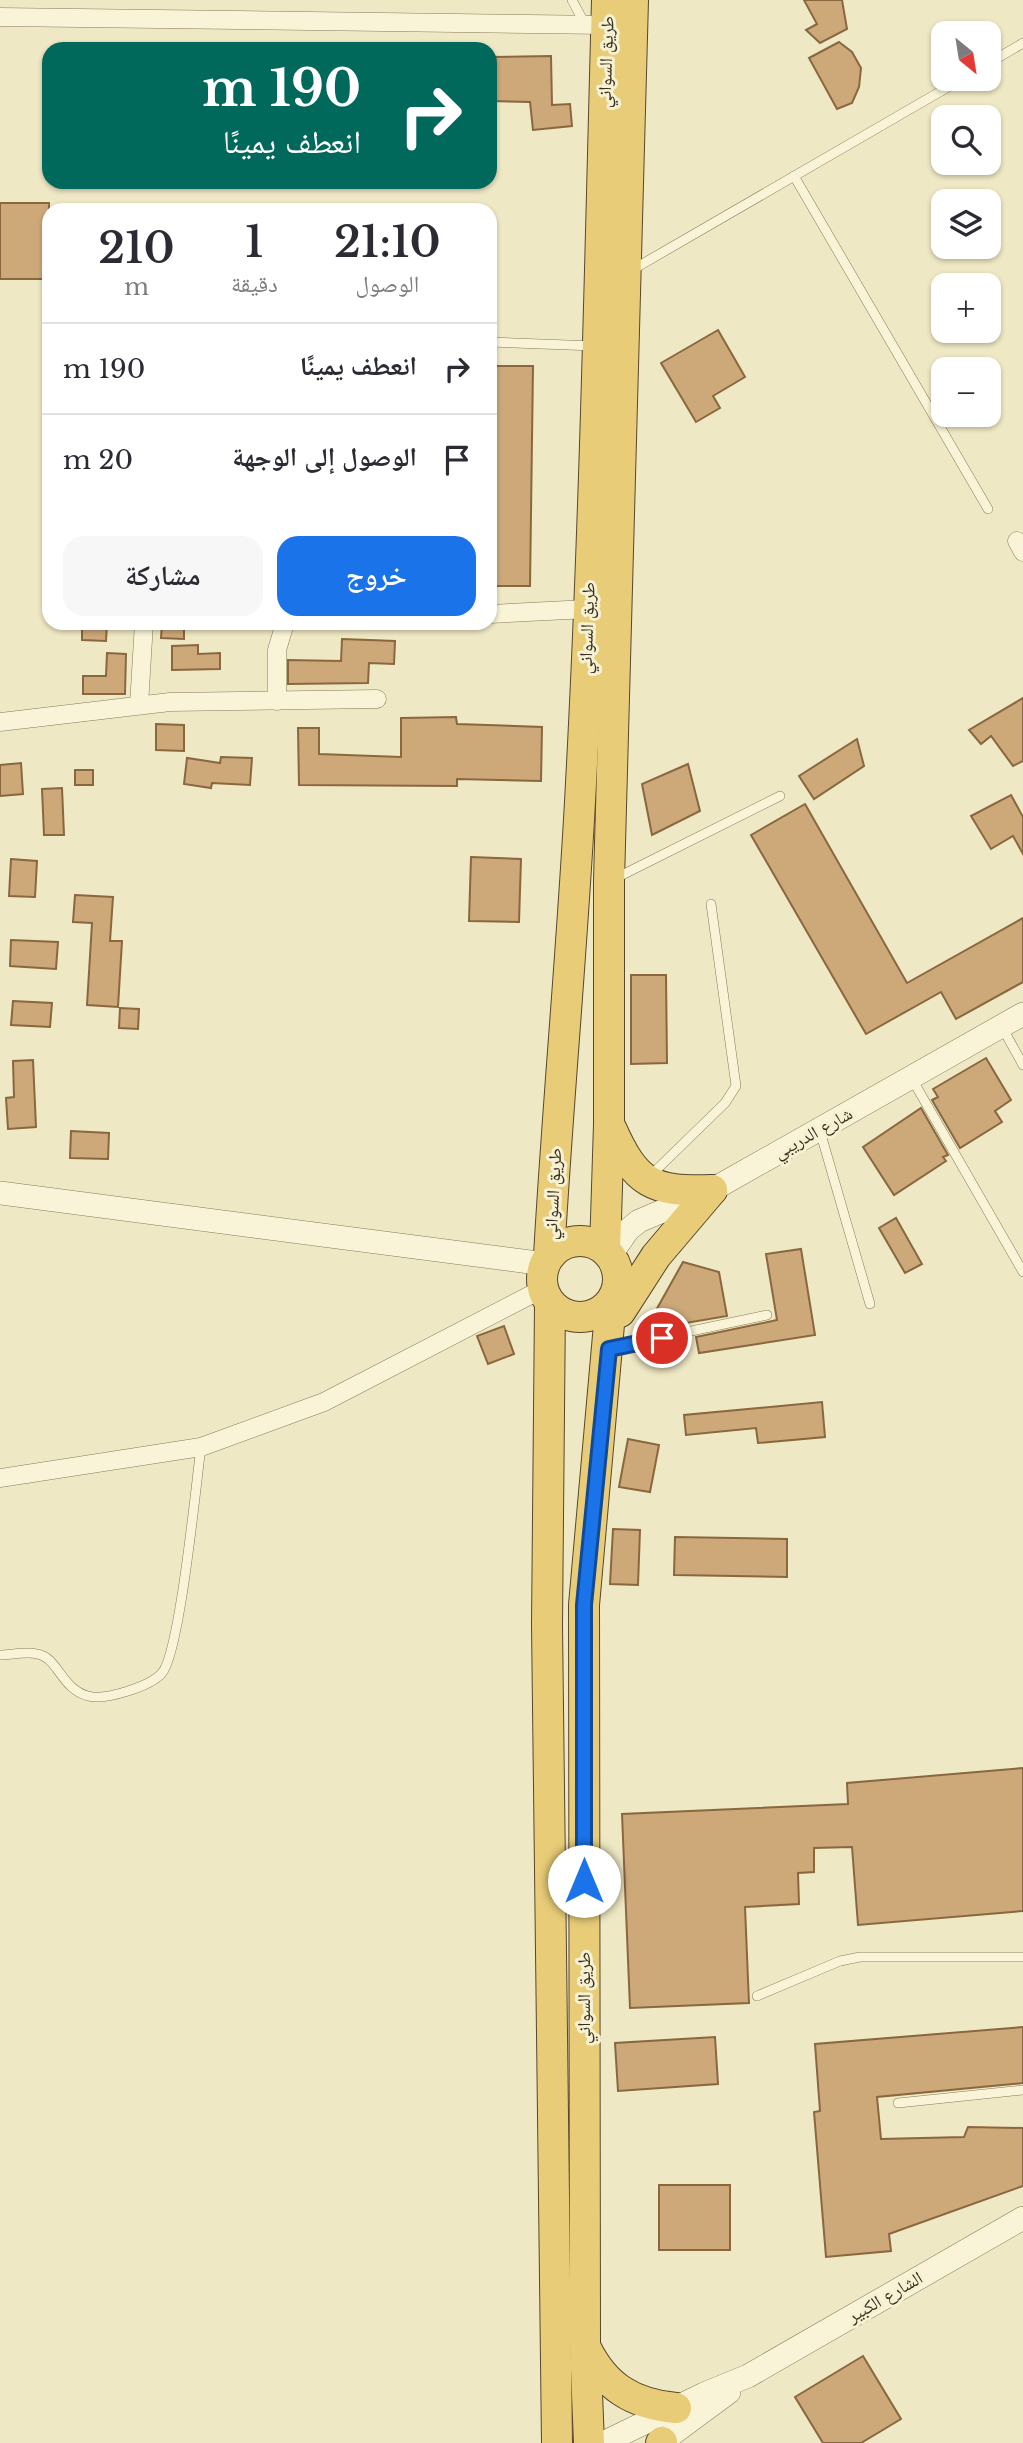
<!DOCTYPE html>
<html lang="ar">
<head>
<meta charset="utf-8">
<style>
	body { margin:0; font-family:"Libre Baskerville","Noto Naskh Arabic",serif; background:#f7f7f7; color:#2b2b33; direction:rtl; height:100vh; display:flex; flex-direction:column; font-size:26px; white-space:nowrap }
	* { box-sizing:border-box; margin:0 }
	p { font-size:23px; color:#7c7c81 }
	.icon { flex:none; width:38px; height:38px; fill:none; stroke:currentColor; stroke-width:2; stroke-linecap:round; stroke-linejoin:round }
	.map { position:relative; flex:1; overflow:hidden; direction:ltr }
	.details { position:absolute; left:42px; top:203px; width:455px; height:427px; display:flex; flex-direction:column; background:#fff; border-radius:21px; box-shadow:0 2px 5px #0004; direction:rtl }
	.details>* { flex:none }
	.guide { position:absolute; left:42px; top:42px; width:455px; height:147px; border-radius:21px; box-shadow:0 2px 5px #0004; direction:rtl; background:#00695c; color:#fff; overflow:hidden }
	.needle { width:46px; rotate:150deg }
	.tools { position:absolute; left:931px; top:21px; display:grid; gap:14px }
	.tools a { display:grid; place-items:center; width:70px; height:70px; border-radius:14px; background:#fff; box-shadow:0 2px 5px #0004; font-size:35px }
	.pin { position:absolute; display:grid; place-items:center; width:60px; height:60px; color:#fff; margin:-30px; border:4px solid #fff; border-radius:50%; box-shadow:0 2px 7px #0007 }
	.me { position:absolute; width:77px; margin:-38px; rotate:0deg; stroke-linejoin:round; filter:drop-shadow(0 0 5px #0008) }
	.turn { display:flex; align-items:center; gap:24px; height:147px; padding:0 21px; font-size:32px }
	.turn .icon { width:91px; height:91px; stroke-width:2.5 }
	.turn b { display:block; font-size:49px; line-height:60px }
	.eta { display:flex; justify-content:space-evenly; align-items:center; height:119px; text-align:center }
	.eta b { font-size:42px; font-weight:600; line-height:49px }
	.action { display:flex; gap:14px; margin-top:auto; padding:14px 21px }
	.action a { flex:1; height:80px; border-radius:21px; background:#1a73e8; color:#fff; font-size:28px; font-weight:600; line-height:80px; text-align:center }
	.action a+a { background:#f7f7f7; color:#2b2b33 }
	ul { padding:0; list-style:none }
	li { display:flex; align-items:center; gap:21px; height:91px; padding:0 21px; border-top:2px solid #e1e1e2 }
	li div { flex:1 }
	li b { display:block; font-size:26px }
	li em { font-style:normal }
	.map>svg:first-child { display:block }
</style>
</head>
<body>
<div class="map">
<svg width="1023" height="2443" viewBox="0 0 1023 2443">
	<rect width="100%" height="100%" fill="#efe8c4"/>
	<g fill="#cda879" stroke="#89673f" stroke-width="2">
		<polygon points="804,0 842,0 847,29 820,43 806,30 817,24"/>
		<polygon points="839,42 852,52 861,68 859,87 852,103 837,109 809,58"/>
		<polygon points="551,56 552,105 570,104 572,126 533,130 530,102 490,101 490,57"/>
		<rect x="0" y="203" width="49" height="76"/>
		<polygon points="718,330 745,377 713,396 720,408 696,422 661,363"/>
		<polygon points="490,366 533,366 530,586 490,586"/>
		<polygon points="82,623 107,623 106,641 82,640"/>
		<polygon points="162,623 184,623 184,639 161,638"/>
		<polygon points="342,639 395,641 394,664 369,663 368,683 288,684 288,660 341,661"/>
		<polygon points="198,645 198,654 220,653 220,669 172,670 172,646"/>
		<polygon points="107,653 126,654 125,694 83,694 83,676 106,676"/>
		<polygon points="1023,698 1023,761 1013,766 991,736 981,744 969,730"/>
		<polygon points="456,717 457,724 542,727 541,781 457,779 457,786 299,785 298,728 319,728 319,754 401,757 401,718"/>
		<polygon points="156,724 184,725 184,751 156,750"/>
		<polygon points="857,739 864,766 814,799 799,776"/>
		<polygon points="221,757 252,758 250,785 212,783 211,788 184,784 187,758 220,763"/>
		<polygon points="21,763 23,794 0,796 0,765"/>
		<polygon points="688,764 700,811 652,835 642,784"/>
		<rect x="75" y="770" width="18" height="15"/>
		<polygon points="62,788 64,835 44,835 42,789"/>
		<polygon points="1011,795 1023,817 1023,854 1013,836 991,849 971,816"/>
		<polygon points="805,804 907,983 1023,918 1023,982 956,1019 941,992 866,1034 751,835"/>
		<polygon points="471,857 521,859 519,922 469,921"/>
		<polygon points="11,859 37,861 35,897 9,896"/>
		<polygon points="75,895 113,897 110,941 122,941 118,1007 87,1005 92,923 73,922"/>
		<polygon points="11,940 58,942 56,969 10,966"/>
		<polygon points="631,975 666,975 667,1063 631,1064"/>
		<polygon points="13,1001 52,1003 50,1027 11,1025"/>
		<polygon points="120,1008 139,1009 138,1029 119,1028"/>
		<polygon points="986,1058 1011,1100 995,1111 1002,1122 960,1148 932,1100 938,1097 933,1089"/>
		<polygon points="33,1060 36,1127 8,1129 6,1098 14,1097 13,1061"/>
		<polygon points="921,1108 948,1155 943,1157 946,1161 894,1195 863,1147"/>
		<polygon points="71,1131 109,1133 108,1159 70,1158"/>
		<polygon points="896,1218 922,1264 905,1273 879,1228"/>
		<polygon points="801,1249 815,1335 699,1353 696,1337 777,1320 766,1254"/>
		<polygon points="683,1262 719,1272 727,1316 645,1330"/>
		<polygon points="504,1326 514,1354 488,1364 477,1336"/>
		<polygon points="822,1402 825,1437 758,1443 756,1428 686,1435 684,1415"/>
		<polygon points="628,1439 659,1445 650,1492 619,1487"/>
		<polygon points="613,1529 640,1530 638,1585 610,1584"/>
		<polygon points="675,1537 787,1539 787,1577 674,1575"/>
		<polygon points="1023,1768 1023,1911 858,1925 852,1847 814,1848 814,1872 798,1873 799,1904 745,1907 749,2003 630,2008 622,1814 848,1804 847,1783"/>
		<polygon points="1023,2027 1023,2083 877,2097 881,2139 964,2137 968,2127 1023,2128 1023,2186 889,2234 891,2251 826,2257 814,2112 820,2111 815,2044"/>
		<polygon points="715,2037 718,2084 618,2091 615,2043"/>
		<rect x="659" y="2185" width="71" height="65"/>
		<polygon points="863,2356 901,2419 861,2443 823,2443 795,2397"/>
	</g>
	<g fill="none" stroke-linecap="round" stroke-linejoin="round">
		<defs>
			<g id="service">
				<polyline points="572,0 586,26"/>
				<polyline points="989,63 1023,43"/>
				<polyline points="794,176 988,509"/>
				<polyline points="632,270 962,79"/>
				<polyline points="490,342 595,346"/>
				<polyline points="616,878 780,796"/>
				<polyline points="1002,1027 1023,1065"/>
				<polyline points="912,1079 1023,1272"/>
				<polyline points="820,1131 870,1304"/>
				<polyline points="649,1177 725,1103 736,1086 711,904"/>
				<polyline points="611,1348 767,1315"/>
				<path d="M0 1655C11 1655 26 1651 37 1654 58 1657 61 1689 88 1696 105 1701 151 1686 162 1673 180 1652 196 1484 201 1447"/>
				<polyline points="757,1996 840,1961 860,1957 1023,1957"/>
				<polyline points="898,2103 1023,2090"/>
			</g>
			<g id="minor">
				<polyline points="0,17 607,25"/>
				<polyline points="1017,541 1023,552"/>
				<polyline points="490,614 588,609"/>
				<polyline points="277,701 277,650 285,623"/>
				<polyline points="139,705 144,623"/>
				<polyline points="0,722 170,702 377,699"/>
				<polyline points="0,1478 201,1447 324,1402 542,1289"/>
			</g>
			<g id="tertiary">
				<polyline points="0,1193 545,1264"/>
				<polyline points="610,1256 628,1230 639,1221 712,1190 1023,1014"/>
				<polyline points="603,2443 704,2394 748,2376 1023,2218"/>
				<polyline points="660,2443 729,2392"/>
			</g>
			<g id="trunk">
				<path d="M611 1128C636 1184 652 1192 712 1190"/>
				<circle cx="580" cy="1279" r="38"/>
				<polyline points="605,1250 609,1124 609,881 633,0"/>
				<path d="M549 1256C558 1098 573 941 581 783 595 522 600 261 607 0"/>
				<polyline points="550,1304 547,1625 557,2443"/>
				<polyline points="620,1312 656,1256 712,1190"/>
				<path d="M586 2348C605 2387 633 2404 676 2408"/>
				<polyline points="589,2443 585,2344 584,1605 611,1302"/>
				<polyline points="661,2443 662,2442"/>
			</g>
		</defs>
		<use href="#service" stroke="#897a5a" stroke-width="10"/>
		<use href="#minor" stroke="#897a5a" stroke-width="19"/>
		<use href="#tertiary" stroke="#897a5a" stroke-width="24"/>
		<use href="#trunk" stroke="#57472e" stroke-width="32"/>
		<use href="#service" stroke="#f9f4d7" stroke-width="9"/>
		<use href="#minor" stroke="#f9f4d7" stroke-width="18"/>
		<use href="#tertiary" stroke="#f9f4d7" stroke-width="23"/>
		<use href="#trunk" stroke="#e8cc78" stroke-width="30"/>
	</g>
	<g fill="none" stroke-linecap="round" stroke-linejoin="round">
		<defs>
			<polyline id="route" points="584,1881 584,1605 609,1349 662,1338"/>
		</defs>
		<use href="#route" stroke="#114b97" stroke-width="18"/>
		<use href="#route" stroke="#1a73e8" stroke-width="12"/>
	</g>
	<g text-anchor="middle" dominant-baseline="central" stroke-width="6" stroke-linejoin="round" paint-order="stroke">
		<g font-size="18" fill="#392f1e" stroke="#f6f1d3">
			<text transform="translate(606 62) rotate(-88)">طريق السواني</text>
			<text transform="translate(587 628) rotate(-88)">طريق السواني</text>
			<text transform="translate(813 1133) rotate(-29)">شارع الدريبي</text>
			<text transform="translate(553 1194) rotate(-87)">طريق السواني</text>
			<text transform="translate(584 1998) rotate(-90)">طريق السواني</text>
			<text transform="translate(885 2297) rotate(-30)">الشارع الكبير</text>
		</g>
	</g>
</svg>
<div class="tools">
<a><svg class="needle" viewBox="-14 -14 28 28"><path d="M0-13l5 13h-10z" fill="#e53935"/><path d="M0 13l5-13h-10z" fill="#7c7c81"/></svg></a>
<a><svg class="icon" aria-label="search" viewBox="0 0 24 24"><circle cx="10" cy="10" r="6"/><path d="M15 15l6 6"/></svg></a>
<a><svg class="icon" aria-label="layers" viewBox="0 0 24 24"><path d="M12 4l9 5-9 5-9-5zM3 14l9 5 9-5"/></svg></a>
<a>+</a>
<a>−</a>
</div>
<div class="pin" style="left:662px;top:1338px;background:#d93025"><svg class="icon" aria-label="arrive" viewBox="0 0 24 24"><path d="M6 21V4h12l-3 4 3 4H6"/></svg></div>
<svg class="me" style="left:584px;top:1881px" viewBox="-20 -20 40 40"><circle r="19" fill="#fff"/><path d="M0-13L10 11 0 6-10 11z" fill="#1a73e8"/></svg>
<div class="guide">
<div class="turn"><svg class="icon" aria-label="right" viewBox="0 0 24 24"><path d="M7 20v-9h11M14 6l5 5-5 5"/></svg><div><b>190 m</b>انعطف يمينًا</div></div>
</div>
<section class="details">
<div class="eta">
<div><b>21:10</b><p>الوصول</p></div>
<div><b>1</b><p>دقيقة</p></div>
<div><b>210</b><p>m</p></div>
</div>
<ul>
<li><svg class="icon" aria-label="right" viewBox="0 0 24 24"><path d="M7 20v-9h11M14 6l5 5-5 5"/></svg><div><b>انعطف يمينًا</b></div><em>190 m</em></li>
<li><svg class="icon" aria-label="arrive" viewBox="0 0 24 24"><path d="M6 21V4h12l-3 4 3 4H6"/></svg><div><b>الوصول إلى الوجهة</b></div><em>20 m</em></li>
</ul>
<div class="action"><a>خروج</a><a>مشاركة</a></div>
</section>
</div>
</body>
</html>
